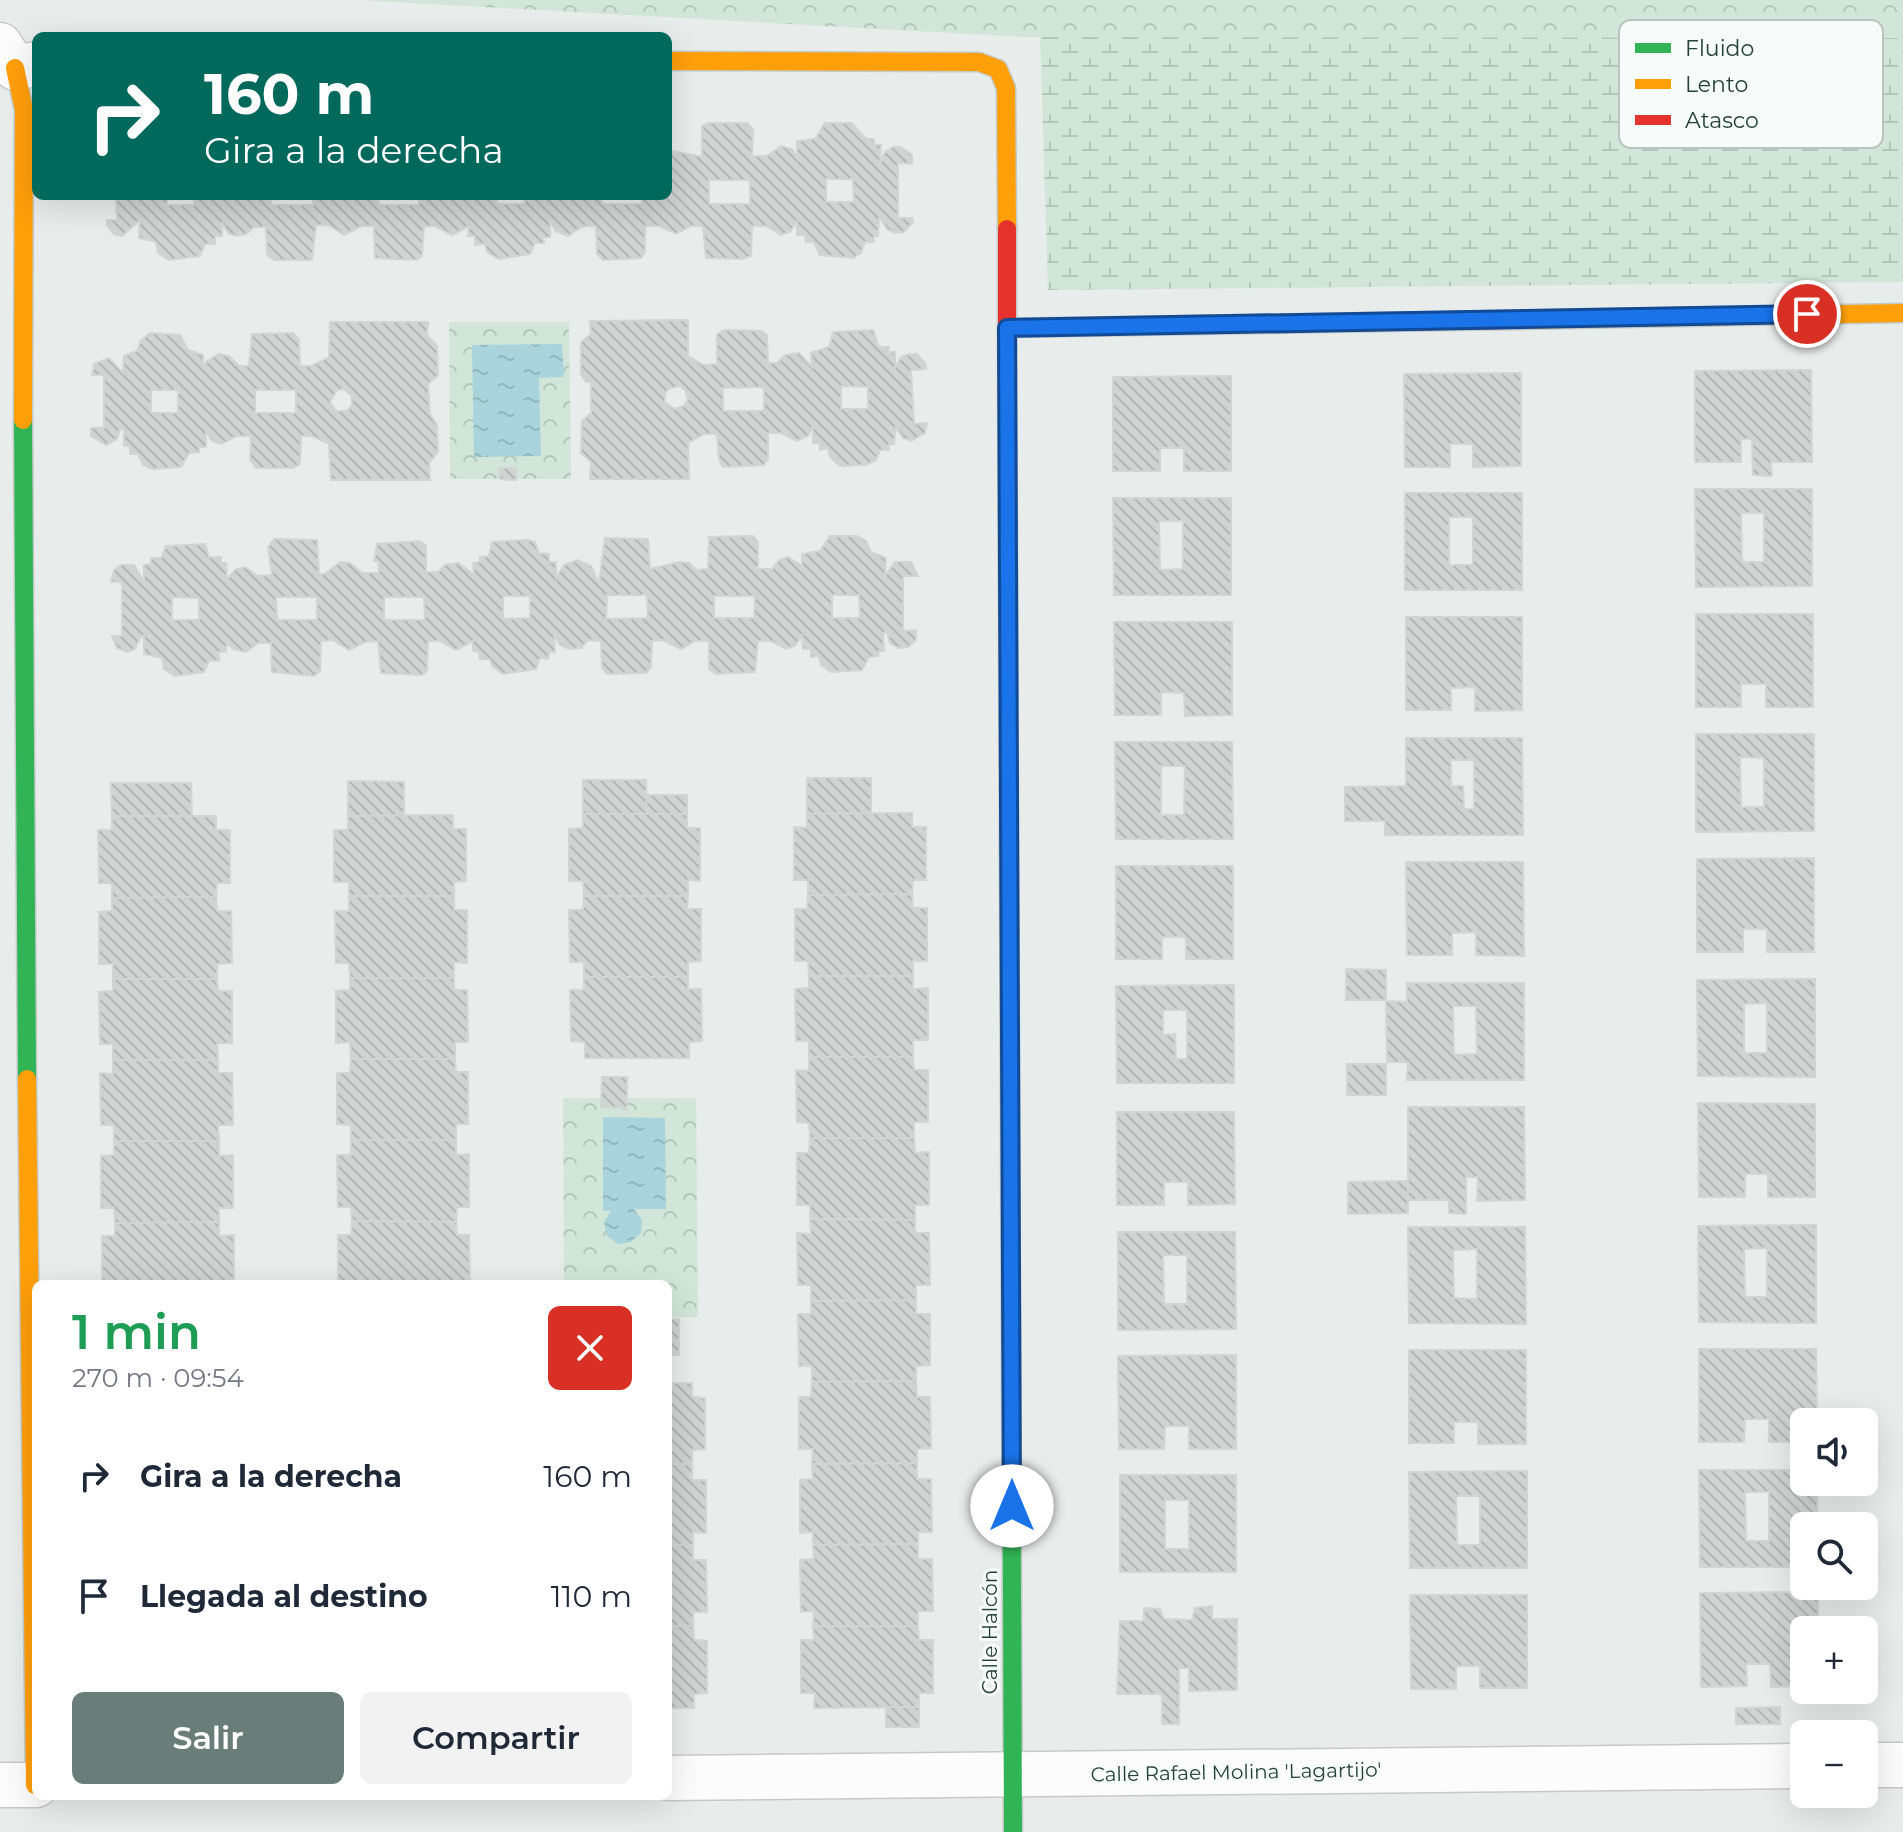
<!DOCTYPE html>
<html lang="es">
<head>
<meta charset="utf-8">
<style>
	body { margin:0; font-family:Montserrat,sans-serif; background:#f2f2f3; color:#1f2937; height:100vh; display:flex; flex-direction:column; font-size:30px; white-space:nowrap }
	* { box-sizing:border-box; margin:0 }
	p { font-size:26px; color:#747a83 }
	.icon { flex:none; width:44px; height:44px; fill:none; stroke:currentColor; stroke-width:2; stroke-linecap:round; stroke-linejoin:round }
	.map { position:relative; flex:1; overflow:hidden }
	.panel { position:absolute; left:32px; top:1280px; width:640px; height:520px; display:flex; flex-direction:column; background:#fff; border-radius:12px; box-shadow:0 8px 32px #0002 }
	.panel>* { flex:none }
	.guide { position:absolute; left:32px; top:32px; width:640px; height:168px; border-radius:12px; box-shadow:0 8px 32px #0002; background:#00695c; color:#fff; overflow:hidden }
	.buttons { position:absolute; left:1790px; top:1408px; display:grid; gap:16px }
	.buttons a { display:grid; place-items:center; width:88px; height:88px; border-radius:12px; background:#fff; box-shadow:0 8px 32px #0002; font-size:40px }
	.pin { position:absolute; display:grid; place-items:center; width:68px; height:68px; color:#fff; margin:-34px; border:4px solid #fff; border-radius:50%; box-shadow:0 2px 8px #0007 }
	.me { position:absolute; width:88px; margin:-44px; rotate:0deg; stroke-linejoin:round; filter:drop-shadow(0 0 6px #0008) }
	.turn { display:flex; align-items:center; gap:28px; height:168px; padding:0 40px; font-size:36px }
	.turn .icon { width:104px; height:104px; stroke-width:2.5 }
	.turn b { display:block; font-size:56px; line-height:68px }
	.round { display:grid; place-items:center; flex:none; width:84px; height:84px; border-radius:12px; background:#f2f2f3 }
	.overview { display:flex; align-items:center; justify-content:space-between; height:136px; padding:0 40px }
	h1 { font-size:48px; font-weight:600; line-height:60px; color:#1e9e55 }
	.primary-button { display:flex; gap:16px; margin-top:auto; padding:16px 40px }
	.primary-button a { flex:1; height:92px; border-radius:12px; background:#697e78; color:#fff; font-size:32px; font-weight:600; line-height:92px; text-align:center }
	.primary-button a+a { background:#f2f2f3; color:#1f2937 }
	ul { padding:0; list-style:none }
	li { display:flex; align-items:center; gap:24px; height:120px; padding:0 40px }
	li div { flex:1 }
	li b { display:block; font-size:30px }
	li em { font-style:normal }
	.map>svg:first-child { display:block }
</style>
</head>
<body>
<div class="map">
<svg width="1903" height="1832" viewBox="0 0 1903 1832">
	<defs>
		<pattern id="wetland-marsh" width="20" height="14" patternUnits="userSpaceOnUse" patternTransform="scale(2)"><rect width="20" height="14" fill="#d1e6d8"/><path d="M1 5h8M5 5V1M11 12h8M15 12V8" fill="none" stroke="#b3c6ba"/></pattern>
		<pattern id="park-crowns" width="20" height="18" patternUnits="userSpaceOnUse" patternTransform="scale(2)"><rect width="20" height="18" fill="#d1e6d8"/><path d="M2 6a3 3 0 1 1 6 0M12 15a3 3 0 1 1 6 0" fill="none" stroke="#b3c6ba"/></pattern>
		<pattern id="water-ripples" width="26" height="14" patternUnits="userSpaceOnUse" patternTransform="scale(2)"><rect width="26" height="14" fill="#a9d4db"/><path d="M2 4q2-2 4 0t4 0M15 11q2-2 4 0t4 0" fill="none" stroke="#91b7bd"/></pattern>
		<pattern id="building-back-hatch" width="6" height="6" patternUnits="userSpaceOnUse" patternTransform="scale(2)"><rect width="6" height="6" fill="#cfd4d2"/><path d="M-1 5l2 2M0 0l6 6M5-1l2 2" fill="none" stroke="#b2b7b5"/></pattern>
	</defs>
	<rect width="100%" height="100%" fill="#e8edeb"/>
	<polygon fill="url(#wetland-marsh)" points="360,0 1903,0 1903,282 1048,290 1040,37"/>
	<g fill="url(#park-crowns)">
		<polygon points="360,0 1903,0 1903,38 1021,37"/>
		<polygon points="449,322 569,322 571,479 450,479"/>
		<polygon points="563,1098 601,1098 602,1107 627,1098 696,1098 698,1317 668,1317 668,1284 564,1284"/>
	</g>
	<g fill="url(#water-ripples)">
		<polygon points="562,344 564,377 539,378 541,456 474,457 472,345"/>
		<polygon points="603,1117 665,1118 666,1209 634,1209 642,1220 641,1233 631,1242 618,1244 607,1236 604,1222 611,1211 603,1211"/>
	</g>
	<g fill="url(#building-back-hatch)" stroke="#d1d6d4" stroke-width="2" fill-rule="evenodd">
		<path d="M708 123H747L753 129 752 156H767L781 146 792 149 797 158V141L815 139 825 123H852L866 139H874V144L881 145 880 163 885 152 893 147H901L912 155V164L898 163V218H912L913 222 904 232 895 233 888 230 879 217 878 236H874V242H865L861 253 853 258 820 255 814 242H806L805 235H797V221L790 232 781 235 766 226H752L751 256 743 259 706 258 703 226H691L676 234 659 226H645V252L641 258 603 260 597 254 596 226H583L568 236 556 231 550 220V237L543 238 544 243H535L530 254 499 259 487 252 485 244 475 245V236H468L469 226 452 235 435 226H424L422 256 417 260 375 258 374 226H361L344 235 329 225H316L312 260H274L267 255 266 227H254L246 234 236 236 228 233 222 222V236H215V244H205L200 256 169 260 158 253 156 242 139 238 140 220 122 236 114 234 107 225V220H117L116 196H167V205H194V196H271V205H313V196H378L379 205H419V196H497V204H525L524 196H601L602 204H642V196H668V150L702 157V126ZM826 179H853L854 202H826ZM709 180H750V204H709Z"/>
		<path d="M688 320V356L703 365 717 364V334L725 330 762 331 767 335 768 363H777L785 355 799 353 812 367 811 353 829 347 833 332 873 330 879 347H889L888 352H895V368L901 357 909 354H917L926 364V369L911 370 914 424 927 423 925 433 911 441 903 438 896 427 894 444H889V450H880L876 460 866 465 840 466 830 457 828 448 820 450V443H813V426L808 436 797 441 781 433H768V459L764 465 723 467 719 460 717 434H704L688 443 689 479H590L591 462 581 453 582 421 591 413V382H586L581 375V342L591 334 590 321ZM679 386 685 390 688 400 684 406 674 409 665 402V395L668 389ZM841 386 868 387V409H841ZM764 387V411H723V388Z"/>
		<path d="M330 322H428L427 335 437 346 438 375 428 384 430 414 437 425 438 452 429 463 430 480H331L329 444 312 436H301L300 464 293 468H256L250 460 251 436H237L221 444 212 441 206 431V447H199V452L189 453 181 467 153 469 143 465 138 454H130V446H124V429H120L117 439 106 445 91 436V428H104V375H92L94 364 109 358 123 373 124 356 137 351 141 340 150 333 180 335 188 350 203 355V369L207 361 219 354 229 356 239 366H249L252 334 293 333 299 340 300 366H312L329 357ZM151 390H178V413H151ZM255 390H296V413H255ZM337 390 344 389 352 396V405L347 411H336L330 402Z"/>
		<polygon points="1811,370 1812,462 1771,462 1772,476 1753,475 1752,439 1741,439 1741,462 1695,462 1695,371"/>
		<polygon points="1521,373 1521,466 1473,467 1473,444 1450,444 1450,467 1405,467 1404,374"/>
		<polygon points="1231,376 1231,471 1184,471 1184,448 1160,448 1160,471 1113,471 1113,377"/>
		<polygon points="499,468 516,468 516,480 500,479"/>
		<path d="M1695 489H1812V586L1696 587ZM1741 513H1764V562H1742Z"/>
		<path d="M1405 493H1522V590H1405ZM1449 517H1473V565H1449Z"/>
		<path d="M1113 498H1231V595H1114ZM1159 521H1183V569L1160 570Z"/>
		<path d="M753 536 758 542V569H772L779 560 788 557 802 566V554L820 551 830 536H857L866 541 871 552 886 558 885 576 895 562H911L918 576H903V631L916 630V640L908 647 899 648 890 643 887 632 883 633 884 651H879L878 656 869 657 862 670 831 672 821 665 819 656 811 657V649H803L802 635 795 646 786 649 771 641H758L755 672 716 674 709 669V641H695L681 649 663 640 652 641 651 667 646 673 607 674 602 668 601 641 588 640 581 648 569 649 560 645 554 635 555 652H549L548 659 540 658 536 669 503 674 492 666 490 659H480L479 652 473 651V641L456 650 440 641H428L427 671 422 675 381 673 378 641 365 642 349 650 333 640 321 641 320 671 314 676 272 672 271 643H258L246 652 233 649 227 642 226 652H219V661L209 660 204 672 175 676 164 669 162 658 144 654V636H141L135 649 127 652 117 648 112 636H122V582H111L114 570 121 565H134L144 582V565L151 564V558H161L166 546 205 544 209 557H221V563H226L227 579 235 570 245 567 258 576 272 575 268 547 274 539 317 540 319 574H325L340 562 350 563 362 573H379L378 561H374L377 544 420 541 426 546V572H438L445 565 459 563 474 575 473 563 480 562V557L489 556 492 542 527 540 535 542 539 553 549 554V562H556V578L564 565 578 560 591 566 599 583 605 538 648 539 650 569 679 562 689 563 696 570 708 569 709 537ZM607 595H647L648 618 606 619ZM832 595H859L860 618H832ZM503 596H530V618L503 619ZM714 596H755L754 618H714ZM172 597 199 598V620H172ZM276 597H317V620H277ZM384 597H424L425 620H384Z"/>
		<polygon points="1696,614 1813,614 1813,707 1766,707 1766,684 1741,684 1741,707 1696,707"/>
		<polygon points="1406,617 1522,617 1522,710 1475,711 1475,687 1451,688 1451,710 1406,710"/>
		<polygon points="1114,622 1232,622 1232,715 1185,716 1184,693 1161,692 1161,715 1115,715"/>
		<path d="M1696 734H1814V831L1696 832ZM1740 757 1764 758V807H1741Z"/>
		<path d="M1406 738H1522L1523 835H1385V821H1345V787L1406 786ZM1451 760H1474V809H1464L1463 786H1451Z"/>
		<path d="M1115 742H1232L1233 839H1116ZM1161 766H1185L1184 815H1161Z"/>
		<polygon points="807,778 871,778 871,813 807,814"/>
		<polygon points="583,780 646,780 647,814 583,814"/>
		<polygon points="348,781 404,782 404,816 348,816"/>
		<polygon points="111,783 191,783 192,816 112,816"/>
		<polygon points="646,795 687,795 687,814 647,814"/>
		<polygon points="912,813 912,827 926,827 926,880 913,880 912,894 808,895 808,880 794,880 794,827 807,828 807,814"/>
		<polygon points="583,814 687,814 687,828 700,828 700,881 688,880 688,896 584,896 583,881 569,881 569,829 583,828"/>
		<polygon points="453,815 453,829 466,829 466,881 454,882 454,896 349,896 349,882 334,882 334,830 348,830 348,816"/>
		<polygon points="112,816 216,816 216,830 230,830 230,883 217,883 216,897 112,898 112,883 99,883 98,830 112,830"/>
		<polygon points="1814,858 1814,952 1767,952 1767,929 1743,929 1743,952 1697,952 1697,859"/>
		<polygon points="1406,862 1523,862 1524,956 1476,955 1476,932 1452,933 1452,955 1407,955"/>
		<polygon points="1116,866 1233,866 1233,959 1186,959 1186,937 1162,937 1162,959 1116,959"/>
		<polygon points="912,894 913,908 927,908 927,961 913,961 913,976 809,976 808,961 795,961 795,909 807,909 808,895"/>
		<polygon points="349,896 454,896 454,910 467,910 467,963 454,962 454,978 350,978 349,963 336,963 335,911 349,911"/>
		<polygon points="584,896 688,896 687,909 701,909 701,961 688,962 688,977 584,977 584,962 570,962 569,910 583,910"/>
		<polygon points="216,897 217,911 231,911 232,963 217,964 217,979 113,979 113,964 99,964 99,912 112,911 112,898"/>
		<polygon points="1346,969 1386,970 1386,1000 1346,1000"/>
		<polygon points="809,976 913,976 913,989 928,988 928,1040 913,1040 913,1057 809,1057 809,1041 796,1041 795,989 809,988"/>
		<polygon points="584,977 688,977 688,989 701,989 702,1041 689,1042 689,1058 585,1058 585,1042 571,1041 570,990 584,990"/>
		<polygon points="350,978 454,978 454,990 467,990 468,1042 455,1042 455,1059 351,1059 350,1042 336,1043 336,991 350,990"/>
		<polygon points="113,979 217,979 218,991 232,991 232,1043 217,1043 218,1060 113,1060 113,1044 100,1044 99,992 113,991"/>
		<path d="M1815 979V1077L1698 1076 1697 980ZM1767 1003V1053H1744V1004Z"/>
		<path d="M1407 983H1524V1080H1407L1408 1062H1387L1386 1001 1407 1002ZM1453 1006H1476L1477 1054 1454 1055Z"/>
		<path d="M1234 985V1083H1117L1116 986ZM1163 1010H1187V1059H1176L1175 1034 1163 1035Z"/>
		<polygon points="809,1057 913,1057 914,1070 928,1070 928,1122 914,1122 914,1138 810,1138 809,1123 797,1122 796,1070 809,1071"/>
		<polygon points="351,1059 455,1059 456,1072 468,1072 468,1124 456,1124 456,1140 351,1140 351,1125 337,1124 337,1073 350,1073"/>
		<polygon points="113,1060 218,1060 218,1073 232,1073 233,1125 218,1125 219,1141 114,1141 114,1125 101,1125 100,1073 113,1074"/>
		<rect x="1347" y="1064" width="39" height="31"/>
		<polygon points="602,1077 627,1077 627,1108 601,1107"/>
		<polygon points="1698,1103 1815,1104 1815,1197 1768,1197 1768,1174 1745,1174 1745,1197 1699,1197"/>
		<polygon points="1408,1107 1524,1107 1525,1200 1477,1201 1478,1177 1466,1177 1466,1214 1449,1213 1449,1200 1408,1200"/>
		<polygon points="1117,1112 1234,1112 1235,1204 1188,1205 1188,1182 1164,1182 1164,1205 1117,1205"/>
		<polygon points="810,1138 914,1138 915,1153 929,1152 929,1205 915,1205 915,1220 810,1219 810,1205 797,1205 797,1153 809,1153"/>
		<polygon points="351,1140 456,1140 456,1155 469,1154 469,1207 457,1207 456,1222 352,1221 351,1207 338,1207 337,1155 351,1155"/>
		<polygon points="114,1141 219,1141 219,1156 233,1155 233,1208 219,1208 219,1222 115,1223 114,1208 101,1208 101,1156 114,1155"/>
		<polygon points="1408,1181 1408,1213 1348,1214 1348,1182"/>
		<polygon points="810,1219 915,1220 915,1233 929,1233 930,1285 916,1285 916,1300 811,1301 811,1285 798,1285 797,1233 811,1234"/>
		<polygon points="352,1221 456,1222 457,1235 469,1235 470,1284 338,1284 338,1235 351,1235"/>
		<polygon points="219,1222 219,1236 234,1235 234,1284 102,1284 102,1236 115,1236 115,1223"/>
		<path d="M1816 1225V1323L1699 1322 1698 1226ZM1767 1248V1297H1745L1744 1249Z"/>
		<path d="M1408 1227H1525L1526 1324 1409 1323ZM1477 1249V1299L1454 1298 1453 1250Z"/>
		<path d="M1118 1232H1235L1236 1329 1118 1330ZM1163 1255H1187V1304H1164Z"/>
		<polygon points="916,1300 916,1314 930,1314 930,1365 916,1366 916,1381 812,1382 812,1366 799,1366 798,1314 811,1314 811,1301"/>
		<rect x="668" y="1319" width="11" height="36"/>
		<polygon points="1699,1349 1816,1349 1817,1422 1804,1422 1804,1442 1769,1442 1769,1419 1745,1419 1744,1442 1699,1442"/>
		<polygon points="1409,1350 1526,1350 1526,1444 1478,1444 1478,1422 1454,1422 1454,1443 1409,1443"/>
		<polygon points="1236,1355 1236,1449 1189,1449 1189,1426 1165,1426 1164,1449 1119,1449 1118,1356"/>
		<polygon points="916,1381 917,1397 930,1397 931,1448 917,1449 917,1463 812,1464 813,1449 799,1449 799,1397 811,1397 812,1382"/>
		<polygon points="668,1383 692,1383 692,1397 705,1398 705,1449 692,1450 692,1464 668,1464"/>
		<polygon points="917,1463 917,1479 931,1479 932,1532 918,1532 918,1544 813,1545 813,1532 800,1533 800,1480 813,1479 812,1464"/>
		<polygon points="668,1464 692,1464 692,1480 706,1480 706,1533 693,1532 693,1545 668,1545"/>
		<path d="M1699 1470H1804V1482H1817V1526H1804V1567H1700ZM1745 1492H1769V1541H1746Z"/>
		<path d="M1527 1471V1568H1410L1409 1472ZM1456 1496H1480V1545H1457Z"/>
		<path d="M1120 1475H1236V1572H1120ZM1165 1500H1189V1549H1165Z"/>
		<polygon points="918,1544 918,1559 932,1559 933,1611 918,1611 918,1626 813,1626 814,1611 801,1612 800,1560 814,1559 813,1545"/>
		<polygon points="668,1545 693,1545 693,1560 706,1560 707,1612 693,1612 693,1626 668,1626"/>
		<polygon points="1818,1592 1818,1630 1804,1630 1804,1686 1771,1687 1770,1664 1746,1664 1747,1686 1701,1687 1700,1593"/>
		<polygon points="1410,1595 1527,1595 1527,1688 1480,1688 1480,1666 1456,1666 1456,1689 1411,1689"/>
		<polygon points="1212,1606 1212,1619 1237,1619 1237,1690 1189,1691 1189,1668 1179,1668 1179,1724 1162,1724 1162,1694 1117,1694 1120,1621 1144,1621 1144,1608 1160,1609 1164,1619 1192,1620 1195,1608"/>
		<polygon points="668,1626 693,1626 694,1640 707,1641 707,1693 694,1694 694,1708 668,1708"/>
		<polygon points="813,1626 918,1626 919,1640 933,1640 933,1693 919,1693 919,1707 814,1708 815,1693 801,1693 801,1640 814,1640"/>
		<rect x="886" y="1707" width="33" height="20"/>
		<polygon points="1780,1707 1780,1724 1736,1724 1736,1708"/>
	</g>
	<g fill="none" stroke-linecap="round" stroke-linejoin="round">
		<defs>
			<g id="street">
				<polyline points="0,45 15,68 36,64"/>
				<polyline points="1864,1765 1903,1765"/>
				<polyline points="668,1778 1804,1766"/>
				<polyline points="0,1785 36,1785"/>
			</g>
			<g id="fast">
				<polyline points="23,420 27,1079"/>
				<polyline points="1011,1354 1013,1832"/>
			</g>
			<g id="slow">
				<polyline points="668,61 979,62 998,69 1006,88 1007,229"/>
				<polyline points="15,68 24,110 23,420"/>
				<polyline points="1509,320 1903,313"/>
				<polyline points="1009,846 1011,1354"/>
				<polyline points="27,1079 35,1785"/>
			</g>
			<g id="jam">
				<polyline points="1007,229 1007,328 1509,320"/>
				<polyline points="1007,328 1009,846"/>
			</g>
		</defs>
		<use href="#street" stroke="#c5cac8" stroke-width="47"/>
		<use href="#fast" stroke="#c3cbc8" stroke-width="21"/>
		<use href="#slow" stroke="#c3cbc8" stroke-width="21"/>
		<use href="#jam" stroke="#c3cbc8" stroke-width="21"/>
		<use href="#street" stroke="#fcfcfc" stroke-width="44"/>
		<use href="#fast" stroke="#30b455" stroke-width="18"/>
		<use href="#slow" stroke="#ff9f0a" stroke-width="18"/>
		<use href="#jam" stroke="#e5322d" stroke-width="18"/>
	</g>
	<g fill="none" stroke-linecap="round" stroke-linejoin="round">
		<defs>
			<polyline id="route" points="1012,1506 1007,328 1807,314"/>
		</defs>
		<use href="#route" stroke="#114b97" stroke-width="20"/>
		<use href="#route" stroke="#1a73e8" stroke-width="14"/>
	</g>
	<g text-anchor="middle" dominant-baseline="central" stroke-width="6" stroke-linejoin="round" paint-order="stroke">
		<g font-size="20" fill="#24423a" stroke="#f7fbf9">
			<text transform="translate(990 1632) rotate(-90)">Calle Halcón</text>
			<text transform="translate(1236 1772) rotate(-1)">Calle Rafael Molina 'Lagartijo'</text>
		</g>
	</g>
	<rect x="1619" y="20" width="264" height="128" rx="12" fill="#f7fbf9" stroke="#b8c4c0" stroke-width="2"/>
	<rect x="1635" y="43" width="36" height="10" fill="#30b455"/>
	<rect x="1635" y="79" width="36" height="10" fill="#ff9f0a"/>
	<rect x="1635" y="115" width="36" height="10" fill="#e5322d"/>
	<g font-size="22" fill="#24423a">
		<text x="1685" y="56">Fluido</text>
		<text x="1685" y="92">Lento</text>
		<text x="1685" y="128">Atasco</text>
	</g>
</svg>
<div class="buttons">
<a><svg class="icon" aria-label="sound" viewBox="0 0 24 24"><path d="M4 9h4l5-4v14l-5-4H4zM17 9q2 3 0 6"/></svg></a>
<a><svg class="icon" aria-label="search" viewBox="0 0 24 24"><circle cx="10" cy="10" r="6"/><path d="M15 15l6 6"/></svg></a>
<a>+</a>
<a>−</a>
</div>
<div class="pin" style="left:1807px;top:314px;background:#d93025"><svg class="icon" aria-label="arrive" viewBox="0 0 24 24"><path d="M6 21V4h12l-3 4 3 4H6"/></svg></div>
<svg class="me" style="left:1012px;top:1506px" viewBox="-20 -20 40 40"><circle r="19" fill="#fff"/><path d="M0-13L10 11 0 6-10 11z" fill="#1a73e8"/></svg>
<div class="guide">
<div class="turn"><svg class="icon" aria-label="right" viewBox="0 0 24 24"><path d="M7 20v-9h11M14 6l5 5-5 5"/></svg><div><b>160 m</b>Gira a la derecha</div></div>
</div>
<section class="panel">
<div class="overview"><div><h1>1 min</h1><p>270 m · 09:54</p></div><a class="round" style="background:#d93025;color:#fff"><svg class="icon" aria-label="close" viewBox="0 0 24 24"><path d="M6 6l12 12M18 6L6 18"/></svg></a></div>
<ul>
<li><svg class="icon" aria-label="right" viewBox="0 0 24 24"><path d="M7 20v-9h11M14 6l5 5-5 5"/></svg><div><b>Gira a la derecha</b></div><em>160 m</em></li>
<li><svg class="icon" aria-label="arrive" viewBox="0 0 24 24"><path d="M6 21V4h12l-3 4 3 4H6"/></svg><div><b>Llegada al destino</b></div><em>110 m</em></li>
</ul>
<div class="primary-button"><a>Salir</a><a>Compartir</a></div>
</section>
</div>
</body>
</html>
